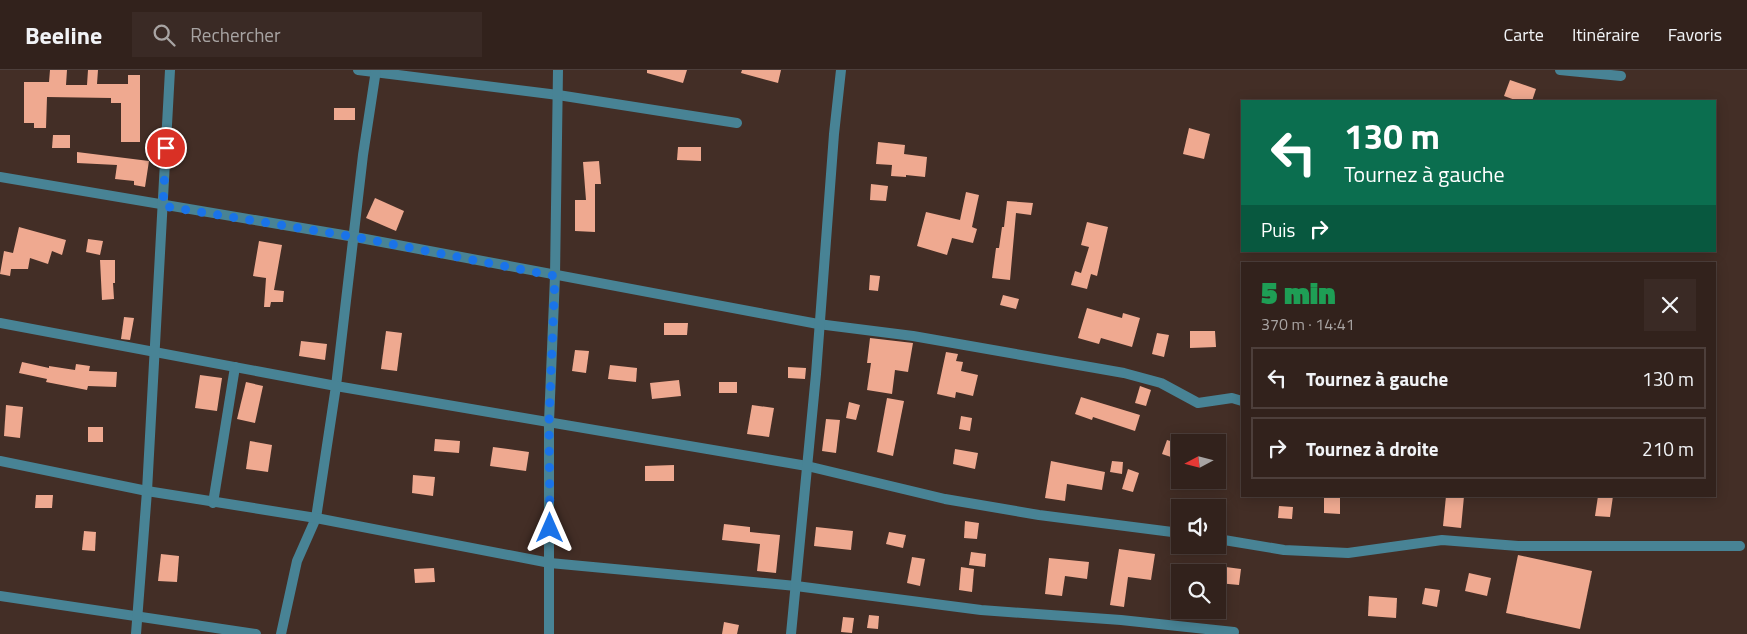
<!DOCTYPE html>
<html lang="fr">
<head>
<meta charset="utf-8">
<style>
	body { margin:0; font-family:"Titillium Web",sans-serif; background:#3a2a25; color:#f1f3f6; height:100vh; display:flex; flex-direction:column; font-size:19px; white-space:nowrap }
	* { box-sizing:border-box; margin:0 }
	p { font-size:16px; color:#a8a4a3 }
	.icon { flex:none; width:28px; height:28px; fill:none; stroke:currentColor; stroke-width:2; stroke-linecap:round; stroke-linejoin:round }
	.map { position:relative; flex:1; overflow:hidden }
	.side { position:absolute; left:1241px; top:192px; width:475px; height:235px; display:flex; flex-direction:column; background:#32221c; border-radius:0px; box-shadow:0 2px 12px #0003,0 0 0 1px #4d3f3b }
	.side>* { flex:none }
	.banner { position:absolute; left:1241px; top:30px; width:475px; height:152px; border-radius:0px; box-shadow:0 2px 12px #0003,0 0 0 1px #4d3f3b; background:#0b6e4f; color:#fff; overflow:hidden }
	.needle { width:32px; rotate:263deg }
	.buttons { position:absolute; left:1171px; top:364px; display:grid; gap:10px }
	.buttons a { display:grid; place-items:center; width:55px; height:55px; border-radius:0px; background:#32221c; box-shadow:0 2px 12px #0003,0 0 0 1px #4d3f3b; font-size:25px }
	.pin { position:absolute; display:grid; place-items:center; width:42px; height:42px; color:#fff; margin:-21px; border:2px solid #fff; border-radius:50%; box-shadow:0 1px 5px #0007 }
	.me { position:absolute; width:55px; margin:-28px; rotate:0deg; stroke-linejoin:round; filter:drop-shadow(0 0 4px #0008) }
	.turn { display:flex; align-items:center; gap:18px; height:105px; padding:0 20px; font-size:22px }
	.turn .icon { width:65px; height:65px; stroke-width:2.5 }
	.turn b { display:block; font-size:35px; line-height:42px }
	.then { display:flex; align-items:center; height:48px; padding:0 20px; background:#0003; gap:10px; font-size:19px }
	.round { display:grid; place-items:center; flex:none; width:52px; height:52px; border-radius:0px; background:#3a2a25 }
	.headline { display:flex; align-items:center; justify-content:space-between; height:85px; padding:0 20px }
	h1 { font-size:30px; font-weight:800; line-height:38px; color:#1e9e55 }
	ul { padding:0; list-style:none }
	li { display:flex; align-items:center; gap:15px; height:62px; margin:0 10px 8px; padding:0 10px; border:2px solid #4d3f3b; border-radius:0px }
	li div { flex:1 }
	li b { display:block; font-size:19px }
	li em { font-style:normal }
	header { display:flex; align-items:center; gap:30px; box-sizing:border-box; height:70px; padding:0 25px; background:#32221c; border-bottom:1px solid #4d3f3b }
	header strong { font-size:24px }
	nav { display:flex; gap:28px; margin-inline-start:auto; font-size:18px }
	.search { width:350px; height:45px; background:#3a2a25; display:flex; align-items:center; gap:12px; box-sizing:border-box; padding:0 18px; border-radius:0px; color:#a8a4a3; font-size:19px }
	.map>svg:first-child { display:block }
</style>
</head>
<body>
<header>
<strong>Beeline</strong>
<div class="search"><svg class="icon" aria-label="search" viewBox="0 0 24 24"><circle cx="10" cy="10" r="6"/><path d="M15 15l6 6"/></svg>Rechercher</div>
<nav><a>Carte</a><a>Itinéraire</a><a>Favoris</a></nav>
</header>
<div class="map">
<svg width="1747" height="564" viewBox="0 0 1747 564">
	<rect width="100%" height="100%" fill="#432e26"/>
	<g fill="#efa990">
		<polygon points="50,0 67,0 66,15 87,15 88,0 98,0 97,14 128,14 128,5 140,5 140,72 121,72 121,33 111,33 111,28 47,27 46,58 34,58 34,53 24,53 24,12 49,12"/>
		<polygon points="647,0 687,0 683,13 647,3"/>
		<polygon points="742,0 781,0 778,13 741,3"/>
		<polygon points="1510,10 1536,19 1532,31 1518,31 1504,26"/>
		<rect x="334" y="38" width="21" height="12"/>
		<polygon points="1189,58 1210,64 1204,89 1183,84"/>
		<polygon points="53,65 70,65 70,78 52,78"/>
		<polygon points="878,72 905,75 904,84 927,87 925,107 906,105 906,107 891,106 892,95 876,94"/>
		<polygon points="678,77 701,77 701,91 677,90"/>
		<polygon points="77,82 149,91 145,117 134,115 134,111 115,109 117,95 77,93"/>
		<polygon points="599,91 601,114 595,114 595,162 575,161 575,130 586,130 583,92"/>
		<polygon points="871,114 888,116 886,131 870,130"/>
		<polygon points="966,122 979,125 972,157 977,159 973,173 952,168 947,185 917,176 926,142 960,150"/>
		<polygon points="375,128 404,141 396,161 366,148"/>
		<polygon points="1007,131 1033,133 1031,145 1016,143 1010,210 992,208 996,178 999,178 1002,157 1004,157"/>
		<polygon points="1087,152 1108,157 1097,206 1091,204 1087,219 1071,215 1075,201 1081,203 1089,177 1081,175"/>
		<polygon points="19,157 66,170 62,185 52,181 48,194 30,188 28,199 11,199 10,206 0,204 4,181 13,183"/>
		<polygon points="88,169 103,171 100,185 86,182"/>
		<polygon points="259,171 282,175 274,220 284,221 283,232 271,232 270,237 264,237 266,208 253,206"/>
		<polygon points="100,190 115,190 115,213 113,213 114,229 102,230"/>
		<polygon points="870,205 880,206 878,221 869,220"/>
		<polygon points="1003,225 1019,229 1016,239 1000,235"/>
		<polygon points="1087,238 1122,248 1123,243 1140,248 1132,277 1101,268 1099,274 1078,268"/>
		<polygon points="124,247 134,248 130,270 121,269"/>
		<polygon points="664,253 688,253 687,265 664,265"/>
		<polygon points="386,261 402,263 397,301 381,299"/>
		<polygon points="1190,261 1215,261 1216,277 1190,278"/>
		<polygon points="1157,263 1169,265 1164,287 1152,284"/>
		<polygon points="870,268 913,273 908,302 895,300 892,324 867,320 871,293 867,293"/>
		<polygon points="301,271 327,274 325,290 299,286"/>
		<polygon points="575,280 589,281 586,303 572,301"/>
		<polygon points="946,282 958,284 956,291 963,292 961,301 978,305 973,326 956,322 955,328 937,324"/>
		<polygon points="22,292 49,298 49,296 75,300 76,294 90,296 89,301 117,302 116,317 88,316 87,320 46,312 47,309 19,303"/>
		<polygon points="610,295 637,298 636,312 608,309"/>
		<polygon points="788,297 806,298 805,309 788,308"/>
		<polygon points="200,305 222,308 217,341 195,338"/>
		<polygon points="679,310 681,326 652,329 650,313"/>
		<polygon points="246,312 263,316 255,353 237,349"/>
		<rect x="719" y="312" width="18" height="11"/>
		<polygon points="1140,316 1151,320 1146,336 1135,333"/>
		<polygon points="1081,327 1140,345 1135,361 1093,347 1092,350 1075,344"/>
		<polygon points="887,328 904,331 893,386 877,382"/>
		<polygon points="849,332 860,335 856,350 846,348"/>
		<polygon points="6,335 23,337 20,368 4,366"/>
		<polygon points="752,335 774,338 769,367 747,364"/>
		<polygon points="961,346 972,348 970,361 959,359"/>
		<polygon points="826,349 840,350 836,383 822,381"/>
		<rect x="88" y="357" width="15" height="15"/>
		<polygon points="435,369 460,371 459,383 434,381"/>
		<polygon points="1167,370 1180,374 1180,390 1162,384"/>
		<polygon points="250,371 272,375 268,402 246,399"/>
		<polygon points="493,377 529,382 526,401 490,396"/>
		<polygon points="955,379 978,383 975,399 953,394"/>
		<polygon points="1051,391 1105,402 1102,420 1067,414 1065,431 1045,428"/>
		<polygon points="1112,391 1123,392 1122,404 1110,402"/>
		<polygon points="674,395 674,411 645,411 645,396"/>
		<polygon points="1128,399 1139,403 1133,422 1122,419"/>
		<polygon points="413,405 435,407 433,426 412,423"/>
		<polygon points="36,425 53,425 52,438 35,438"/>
		<polygon points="1324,426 1340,426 1340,444 1324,443"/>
		<polygon points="1446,426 1464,426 1461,458 1443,456"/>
		<polygon points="1598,426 1613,426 1610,447 1595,446"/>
		<polygon points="1279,436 1293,437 1292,449 1278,448"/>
		<polygon points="965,451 979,453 977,469 964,468"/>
		<polygon points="724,454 750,457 750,462 780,465 776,503 757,501 760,474 722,470"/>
		<polygon points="816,457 853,461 851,480 814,476"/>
		<polygon points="84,461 96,462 95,481 82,480"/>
		<polygon points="889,462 906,465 903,478 886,474"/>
		<polygon points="1119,479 1155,484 1151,510 1128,507 1124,537 1110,535"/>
		<polygon points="971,482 986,484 985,497 969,495"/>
		<polygon points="161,484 179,486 177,512 158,511"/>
		<polygon points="1518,485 1592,501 1580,559 1506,543"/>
		<polygon points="912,487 925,489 920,516 907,513"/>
		<polygon points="1049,488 1089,492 1087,509 1065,506 1062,526 1045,524"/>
		<polygon points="1218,496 1241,499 1239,515 1218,513"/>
		<polygon points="961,497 974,499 972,522 959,520"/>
		<polygon points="434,498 435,512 415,513 414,499"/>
		<polygon points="1469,503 1491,508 1487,526 1465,521"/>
		<polygon points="1425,518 1440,520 1437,537 1422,534"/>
		<polygon points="1369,526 1397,528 1396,548 1368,546"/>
		<polygon points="869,545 879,546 878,559 867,558"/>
		<polygon points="843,547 854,548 852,563 841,562"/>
		<polygon points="724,552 739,555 737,564 722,564"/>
	</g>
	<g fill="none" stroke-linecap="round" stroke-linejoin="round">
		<g stroke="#488395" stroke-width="10">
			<polyline points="358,0 558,25 737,53"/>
			<polyline points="376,0 363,85 336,316 807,396 945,429 1039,445 1180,463"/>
			<polyline points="1560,0 1621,6"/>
			<polyline points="0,107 355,167 818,254 913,266 1124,303 1161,313 1198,333 1232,328 1242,331"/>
			<polyline points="0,253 336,316 316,448 297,491 281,564"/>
			<polyline points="0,391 147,421 316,448 550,493 796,516 981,540 1121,550 1234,562"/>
			<polyline points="213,433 235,297"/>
			<polyline points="1218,469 1284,480 1348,483 1442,470 1518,476 1740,476"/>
			<polyline points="0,526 256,564"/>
			<polyline points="136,564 147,421 170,0"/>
			<polyline points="549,564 549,352 555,206 558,0"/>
			<polyline points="791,564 816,304 834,64 841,0"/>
		</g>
	</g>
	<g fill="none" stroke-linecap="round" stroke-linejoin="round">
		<polyline stroke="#1a73e8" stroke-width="9" stroke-dasharray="0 16.2" points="166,78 163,136 355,167 555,206 549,352 550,458"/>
	</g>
</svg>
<div class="buttons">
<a><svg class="needle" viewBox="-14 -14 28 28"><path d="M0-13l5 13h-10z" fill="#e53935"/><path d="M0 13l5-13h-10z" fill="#a8a4a3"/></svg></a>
<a><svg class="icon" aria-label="sound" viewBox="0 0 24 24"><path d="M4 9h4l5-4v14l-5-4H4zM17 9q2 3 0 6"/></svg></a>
<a><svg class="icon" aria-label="search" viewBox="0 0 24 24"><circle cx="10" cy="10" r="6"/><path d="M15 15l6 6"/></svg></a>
</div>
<div class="pin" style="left:166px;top:78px;background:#d93025"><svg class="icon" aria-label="arrive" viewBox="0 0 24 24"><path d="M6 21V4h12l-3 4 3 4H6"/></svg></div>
<svg class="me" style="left:550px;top:458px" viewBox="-20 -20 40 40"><path d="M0-17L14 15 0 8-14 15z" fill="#1a73e8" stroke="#fff" stroke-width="4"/></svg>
<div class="banner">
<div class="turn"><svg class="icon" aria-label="left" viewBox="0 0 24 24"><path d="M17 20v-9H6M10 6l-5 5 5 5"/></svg><div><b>130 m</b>Tournez à gauche</div></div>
<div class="then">Puis<svg class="icon" aria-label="right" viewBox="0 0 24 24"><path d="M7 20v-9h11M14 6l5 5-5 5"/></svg></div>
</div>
<section class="side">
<div class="headline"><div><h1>5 min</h1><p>370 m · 14:41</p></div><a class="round"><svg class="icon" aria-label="close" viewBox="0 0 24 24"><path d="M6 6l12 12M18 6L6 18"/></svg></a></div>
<ul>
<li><svg class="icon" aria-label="left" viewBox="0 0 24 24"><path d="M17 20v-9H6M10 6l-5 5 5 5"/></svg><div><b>Tournez à gauche</b></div><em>130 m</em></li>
<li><svg class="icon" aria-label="right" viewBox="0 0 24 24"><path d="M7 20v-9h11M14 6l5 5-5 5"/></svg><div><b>Tournez à droite</b></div><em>210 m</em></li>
</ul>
</section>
</div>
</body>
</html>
